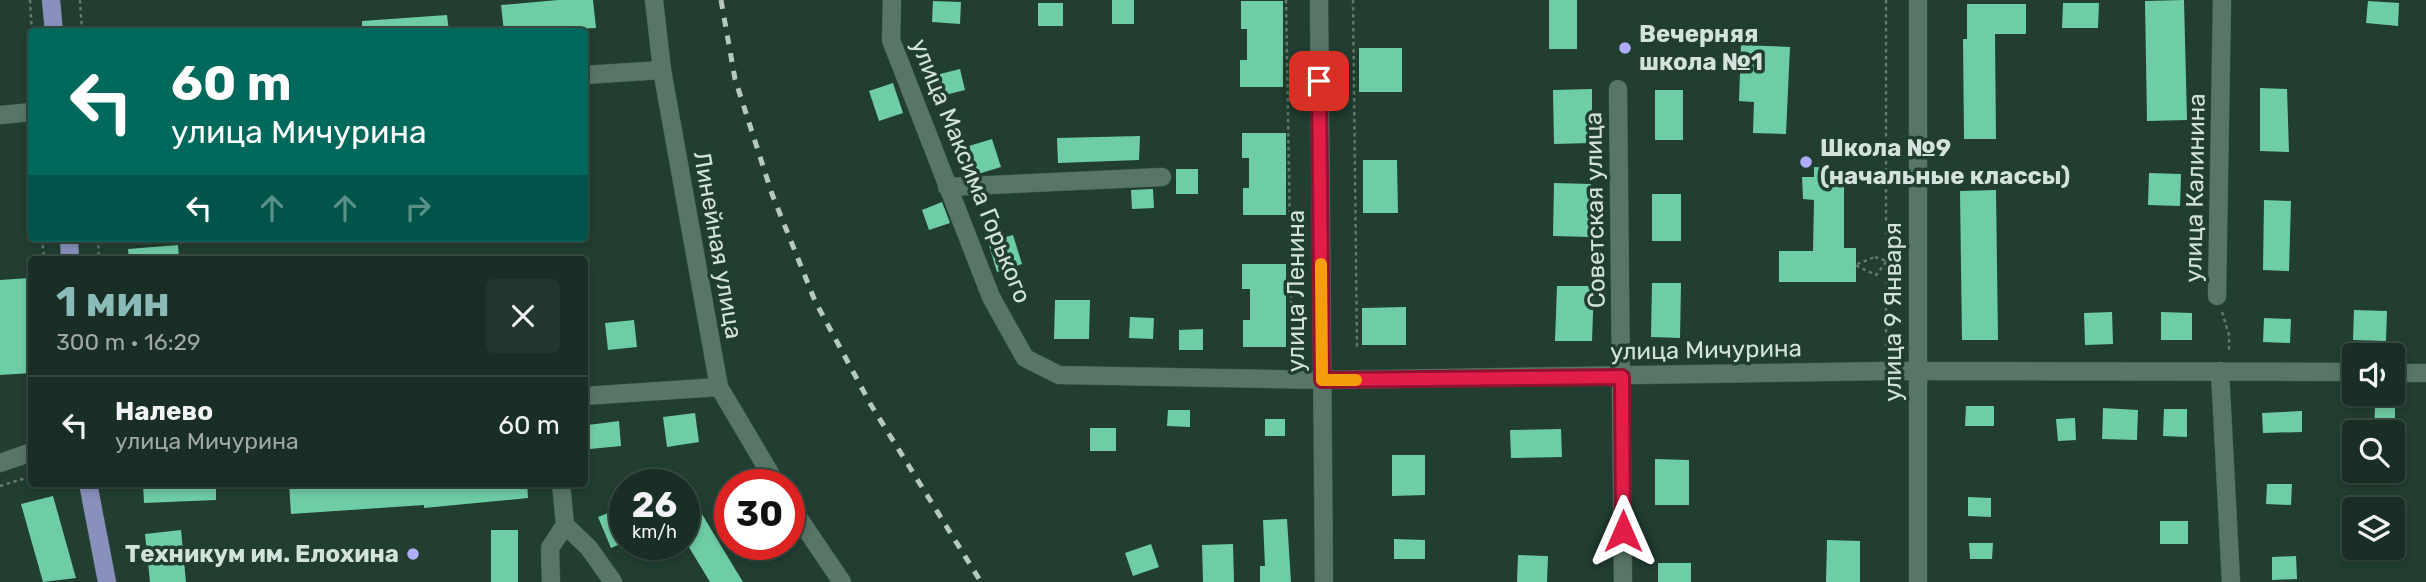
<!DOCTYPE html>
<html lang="ru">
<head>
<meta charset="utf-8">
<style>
	body { margin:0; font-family:Rubik,sans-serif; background:#22362d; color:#f1f3f6; height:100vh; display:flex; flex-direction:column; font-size:26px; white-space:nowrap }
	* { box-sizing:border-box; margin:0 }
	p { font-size:23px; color:#9fa8a7 }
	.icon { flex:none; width:38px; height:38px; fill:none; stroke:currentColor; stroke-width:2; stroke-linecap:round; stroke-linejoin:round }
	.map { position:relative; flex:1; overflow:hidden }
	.details { position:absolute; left:28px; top:256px; width:560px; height:231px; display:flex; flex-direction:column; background:#192e25; border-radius:7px; box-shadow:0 4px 10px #0003,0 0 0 2px #374a42 }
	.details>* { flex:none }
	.banner { position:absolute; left:28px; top:28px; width:560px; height:214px; border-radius:7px; box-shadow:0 4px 10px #0003,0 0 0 2px #374a42; background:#00695c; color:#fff; overflow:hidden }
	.fabs { position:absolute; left:2342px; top:343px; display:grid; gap:14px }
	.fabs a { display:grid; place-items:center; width:63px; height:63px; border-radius:7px; background:#192e25; box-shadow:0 4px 10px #0003,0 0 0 2px #374a42; font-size:35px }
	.speed { position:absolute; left:609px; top:469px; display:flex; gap:14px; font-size:35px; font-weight:700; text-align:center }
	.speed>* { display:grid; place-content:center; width:91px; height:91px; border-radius:50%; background:#192e25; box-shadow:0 4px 10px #0003,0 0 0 2px #374a42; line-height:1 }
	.speed small { font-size:18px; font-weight:400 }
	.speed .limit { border:10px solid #d22; background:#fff; color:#111 }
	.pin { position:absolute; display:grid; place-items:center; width:60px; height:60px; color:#fff; margin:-30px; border-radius:14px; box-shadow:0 4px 10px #0006 }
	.me { position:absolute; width:77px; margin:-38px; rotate:0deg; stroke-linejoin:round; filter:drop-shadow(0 0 5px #0008) }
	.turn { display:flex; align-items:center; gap:24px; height:147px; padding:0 28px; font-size:32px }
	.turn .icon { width:91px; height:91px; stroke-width:2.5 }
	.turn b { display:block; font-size:49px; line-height:60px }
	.lanes { display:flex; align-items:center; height:66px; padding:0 28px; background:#0003; justify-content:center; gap:35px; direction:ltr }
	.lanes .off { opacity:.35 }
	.round { display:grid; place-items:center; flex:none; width:74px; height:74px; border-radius:7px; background:#22362d }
	.summary { display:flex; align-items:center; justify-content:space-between; height:119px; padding:0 28px }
	h1 { font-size:42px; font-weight:700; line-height:52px; color:#8bbbb9 }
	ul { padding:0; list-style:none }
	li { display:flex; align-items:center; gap:21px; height:98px; padding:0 28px; border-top:2px solid #374a42 }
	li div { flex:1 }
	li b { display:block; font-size:26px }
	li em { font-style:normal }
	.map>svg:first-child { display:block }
</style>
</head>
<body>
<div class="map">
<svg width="2426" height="582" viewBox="0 0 2426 582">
	<rect width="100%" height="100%" fill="#213e31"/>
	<g fill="#6fcda5">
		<polygon points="558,0 593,0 596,28 504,32 501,5"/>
		<rect x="1112" y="0" width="22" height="24"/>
		<rect x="1549" y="0" width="28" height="49"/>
		<polygon points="2184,0 2187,120 2147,121 2145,1"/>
		<polygon points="933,1 961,2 960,24 932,22"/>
		<polygon points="1241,1 1283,1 1283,87 1240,87 1240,60 1247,60 1247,29 1241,29"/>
		<polygon points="2368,1 2399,3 2398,26 2366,23"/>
		<rect x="1038" y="3" width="25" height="23"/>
		<polygon points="2063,3 2099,3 2098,28 2062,28"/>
		<polygon points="1967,4 2026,4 2026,34 1995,34 1996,139 1964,139 1963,39 1967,39"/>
		<polygon points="447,15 449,32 362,32 362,21"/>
		<polygon points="1741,45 1790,47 1786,134 1753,133 1754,102 1739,101"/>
		<rect x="1359" y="48" width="43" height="44"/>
		<polygon points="960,69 965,90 941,96 936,75"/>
		<polygon points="893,83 903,113 879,121 869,91"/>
		<polygon points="2260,88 2287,89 2289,152 2260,151"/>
		<polygon points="1592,89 1592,143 1554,144 1553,90"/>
		<rect x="1655" y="90" width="28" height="50"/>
		<polygon points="1242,133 1286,133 1286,215 1243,215 1243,188 1249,188 1249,158 1242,158"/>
		<polygon points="1140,136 1139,160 1058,163 1057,138"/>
		<polygon points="992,139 1001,167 978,174 969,146"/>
		<polygon points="1363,160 1397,160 1398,213 1363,213"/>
		<polygon points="1814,167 1835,168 1835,178 1844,178 1844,248 1856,248 1856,282 1779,282 1779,251 1813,251 1814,200 1803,199 1802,177 1814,177"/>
		<rect x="1176" y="169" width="22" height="25"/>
		<polygon points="2149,173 2181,174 2180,206 2148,205"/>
		<polygon points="1554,183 1591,184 1590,237 1553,236"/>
		<polygon points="1153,189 1154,208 1132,209 1131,190"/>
		<polygon points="1996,190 1998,340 1962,340 1960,191"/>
		<rect x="1652" y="194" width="29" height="47"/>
		<polygon points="2264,200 2291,201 2289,271 2263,270"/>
		<polygon points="942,202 950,223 929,230 922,210"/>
		<polygon points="1013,235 1022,264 997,272 988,242"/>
		<polygon points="178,245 179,259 129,259 128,249"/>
		<polygon points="1242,264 1286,264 1286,347 1243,347 1243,320 1250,320 1250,289 1242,289"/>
		<polygon points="30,278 32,373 0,375 0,280"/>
		<polygon points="1652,283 1681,283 1680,338 1651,337"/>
		<polygon points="1557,286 1594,286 1592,341 1555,341"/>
		<polygon points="1055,300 1090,300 1089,339 1054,339"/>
		<polygon points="1406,307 1406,345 1362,345 1362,308"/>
		<polygon points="2354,310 2387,311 2386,341 2353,340"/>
		<polygon points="2112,312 2113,344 2085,345 2084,313"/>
		<polygon points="2161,312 2192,313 2192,340 2161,340"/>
		<polygon points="1130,317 1154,318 1153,339 1129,338"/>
		<polygon points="2264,318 2291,319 2290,343 2263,342"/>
		<polygon points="634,320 637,347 608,350 605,323"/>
		<polygon points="1203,329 1203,350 1179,350 1179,330"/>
		<polygon points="1966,406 1994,406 1994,426 1965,426"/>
		<polygon points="2103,408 2138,410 2137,440 2102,439"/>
		<polygon points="2375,408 2395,408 2395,432 2374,432"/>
		<polygon points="2164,409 2187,409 2187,437 2163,436"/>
		<polygon points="1168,410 1190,410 1190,427 1167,426"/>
		<polygon points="2302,411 2302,432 2263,433 2262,413"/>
		<polygon points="695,413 699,442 667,447 663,417"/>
		<polygon points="2075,418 2076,440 2058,441 2056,419"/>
		<rect x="1265" y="419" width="20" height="17"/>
		<polygon points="619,421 621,446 590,449 588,425"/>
		<rect x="1090" y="428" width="26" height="23"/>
		<polygon points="1561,429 1562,457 1511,458 1510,430"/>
		<polygon points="1392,455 1425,455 1425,495 1392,496"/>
		<polygon points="1655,459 1689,460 1689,505 1655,505"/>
		<polygon points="143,483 216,483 216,500 144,503"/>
		<polygon points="289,483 527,483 528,498 424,508 424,505 291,514"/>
		<polygon points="2267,484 2292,484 2291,505 2266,504"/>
		<polygon points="53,496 76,578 43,582 21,504"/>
		<polygon points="1968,497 1991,498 1991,517 1968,516"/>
		<polygon points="625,506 625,542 611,548 598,517"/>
		<polygon points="697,506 743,582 710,582 684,539 684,513"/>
		<polygon points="1287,519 1291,582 1260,582 1260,566 1265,566 1263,520"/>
		<rect x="2160" y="521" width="28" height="23"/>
		<polygon points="181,530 186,582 150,582 145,534"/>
		<rect x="491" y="530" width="27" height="52"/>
		<polygon points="1394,539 1425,540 1425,559 1394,559"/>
		<polygon points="1827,540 1860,541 1860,582 1826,582"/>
		<polygon points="1969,543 1993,543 1992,559 1970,559"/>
		<polygon points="1151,544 1159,567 1133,576 1125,553"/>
		<polygon points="1233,544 1234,582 1203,582 1202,545"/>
		<polygon points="1518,555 1548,556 1547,582 1517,582"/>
		<polygon points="2296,556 2297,579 2272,580 2272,557"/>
		<rect x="1658" y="563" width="33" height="19"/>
	</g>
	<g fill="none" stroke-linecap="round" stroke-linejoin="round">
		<defs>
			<g id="minor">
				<polyline points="654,0 662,70 719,387 777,485"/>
				<polyline points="892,0 891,40 991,297 1025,358 1059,375 1322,380 1886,371 2354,372"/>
				<polyline points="1319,0 1324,582"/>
				<polyline points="584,75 662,70"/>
				<polyline points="1618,89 1623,582"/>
				<polyline points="0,115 32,112"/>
				<polyline points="947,187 1162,177"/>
				<polyline points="2217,296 2222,0"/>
				<polyline points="2220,371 2231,582"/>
				<polyline points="2392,373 2426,373"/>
				<polyline points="584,396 719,387"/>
				<polyline points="0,463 32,452"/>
				<polyline points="789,504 842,582"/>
				<polyline points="565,525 589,548 613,582"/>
				<polyline points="551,582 550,548 565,525 561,483"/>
				<polyline points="1918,582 1918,0"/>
			</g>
			<g id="major">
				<polyline points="51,0 54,32"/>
				<polyline points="69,238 70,259"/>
				<polyline points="88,483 107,582"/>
			</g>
		</defs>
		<use href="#minor" stroke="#40594f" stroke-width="19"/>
		<use href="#major" stroke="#40594f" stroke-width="19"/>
		<g stroke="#61796e" stroke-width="2.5" stroke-dasharray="3.5 3.5" stroke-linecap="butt">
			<polyline points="30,0 32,35"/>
			<polyline points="80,0 82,32"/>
			<polyline points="1286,0 1292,349"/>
			<polyline points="1353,0 1357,348"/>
			<polyline points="1886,0 1886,353"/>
			<polyline points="42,238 44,259"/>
			<polyline points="98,238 99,259"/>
			<polygon points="1875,257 1887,261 1876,275 1855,265"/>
			<polyline points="2222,312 2229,335 2229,353"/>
			<polyline points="0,486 32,476"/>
		</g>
		<use href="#minor" stroke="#587668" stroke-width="18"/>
		<use href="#major" stroke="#8791bb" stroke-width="18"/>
		<polyline stroke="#b6c8bf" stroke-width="5" stroke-dasharray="9 9" stroke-linecap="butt" points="721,0 735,79 772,194 815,301 871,405 981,582"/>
	</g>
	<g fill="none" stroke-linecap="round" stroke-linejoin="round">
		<defs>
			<polyline id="route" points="1319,81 1322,380 1622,377 1623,531"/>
		</defs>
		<use href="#route" stroke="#92132f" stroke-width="18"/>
		<use href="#route" stroke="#e11d48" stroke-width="12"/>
		<polyline stroke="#f59e0b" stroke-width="12" points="1321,264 1322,380 1356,380"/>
	</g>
	<g fill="#b0aefa" stroke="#213e31" stroke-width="2.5">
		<circle cx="1625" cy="48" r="7"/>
		<circle cx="1806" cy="162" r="7"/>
		<circle cx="413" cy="554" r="7"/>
	</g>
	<g text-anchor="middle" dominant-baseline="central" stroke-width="7" stroke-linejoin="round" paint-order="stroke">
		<g font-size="24" font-weight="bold" fill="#d3e3db" stroke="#213e31" text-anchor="start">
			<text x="1639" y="34">Вечерняя<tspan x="1639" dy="28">школа №1</tspan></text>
			<text x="1820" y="148">Школа №9<tspan x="1820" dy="28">(начальные классы)</tspan></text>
			<text x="399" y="554" text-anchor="end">Техникум им. Елохина</text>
		</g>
		<g font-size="24" fill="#d3e3db" stroke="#213e31">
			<text transform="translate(971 171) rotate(68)">улица Максима Горького</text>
			<text transform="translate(2195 188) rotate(-89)">улица Калинина</text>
			<text transform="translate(1595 210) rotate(-91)">Советская улица</text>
			<text transform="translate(718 245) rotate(80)">Линейная улица</text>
			<text transform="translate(1296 291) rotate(-90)">улица Ленина</text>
			<text transform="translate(1893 312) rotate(-90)">улица 9 Января</text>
			<text transform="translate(1706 350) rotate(-1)">улица Мичурина</text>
		</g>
	</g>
</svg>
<div class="fabs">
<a><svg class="icon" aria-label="sound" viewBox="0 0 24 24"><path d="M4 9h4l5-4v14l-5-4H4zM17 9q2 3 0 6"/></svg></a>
<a><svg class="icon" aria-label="search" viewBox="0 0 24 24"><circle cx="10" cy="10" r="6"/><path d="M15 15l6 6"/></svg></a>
<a><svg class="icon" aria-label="layers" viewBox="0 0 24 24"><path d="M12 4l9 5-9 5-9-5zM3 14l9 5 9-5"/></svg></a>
</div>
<div class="speed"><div>26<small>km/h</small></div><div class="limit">30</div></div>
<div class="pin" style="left:1319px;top:81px;background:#d93025"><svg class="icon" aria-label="arrive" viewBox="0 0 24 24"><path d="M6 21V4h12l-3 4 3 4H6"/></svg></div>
<svg class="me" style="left:1623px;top:531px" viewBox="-20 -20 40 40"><path d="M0-17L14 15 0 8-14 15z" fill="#e11d48" stroke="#fff" stroke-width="4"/></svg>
<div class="banner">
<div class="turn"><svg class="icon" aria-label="left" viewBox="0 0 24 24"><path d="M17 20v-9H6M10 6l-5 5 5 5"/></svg><div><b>60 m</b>улица Мичурина</div></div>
<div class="lanes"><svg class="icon" aria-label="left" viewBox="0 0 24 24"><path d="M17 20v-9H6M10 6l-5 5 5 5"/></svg><svg class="icon off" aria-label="ahead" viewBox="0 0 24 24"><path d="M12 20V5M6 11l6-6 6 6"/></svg><svg class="icon off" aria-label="ahead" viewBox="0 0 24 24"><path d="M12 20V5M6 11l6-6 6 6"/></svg><svg class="icon off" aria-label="right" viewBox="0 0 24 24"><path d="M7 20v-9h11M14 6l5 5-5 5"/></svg></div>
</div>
<section class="details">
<div class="summary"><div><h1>1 мин</h1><p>300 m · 16:29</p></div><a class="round"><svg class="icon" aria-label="close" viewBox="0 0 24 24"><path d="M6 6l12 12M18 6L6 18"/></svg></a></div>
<ul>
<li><svg class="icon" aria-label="left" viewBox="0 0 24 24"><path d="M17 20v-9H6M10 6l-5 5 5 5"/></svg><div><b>Налево</b><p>улица Мичурина</p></div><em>60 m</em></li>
</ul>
</section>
</div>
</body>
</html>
